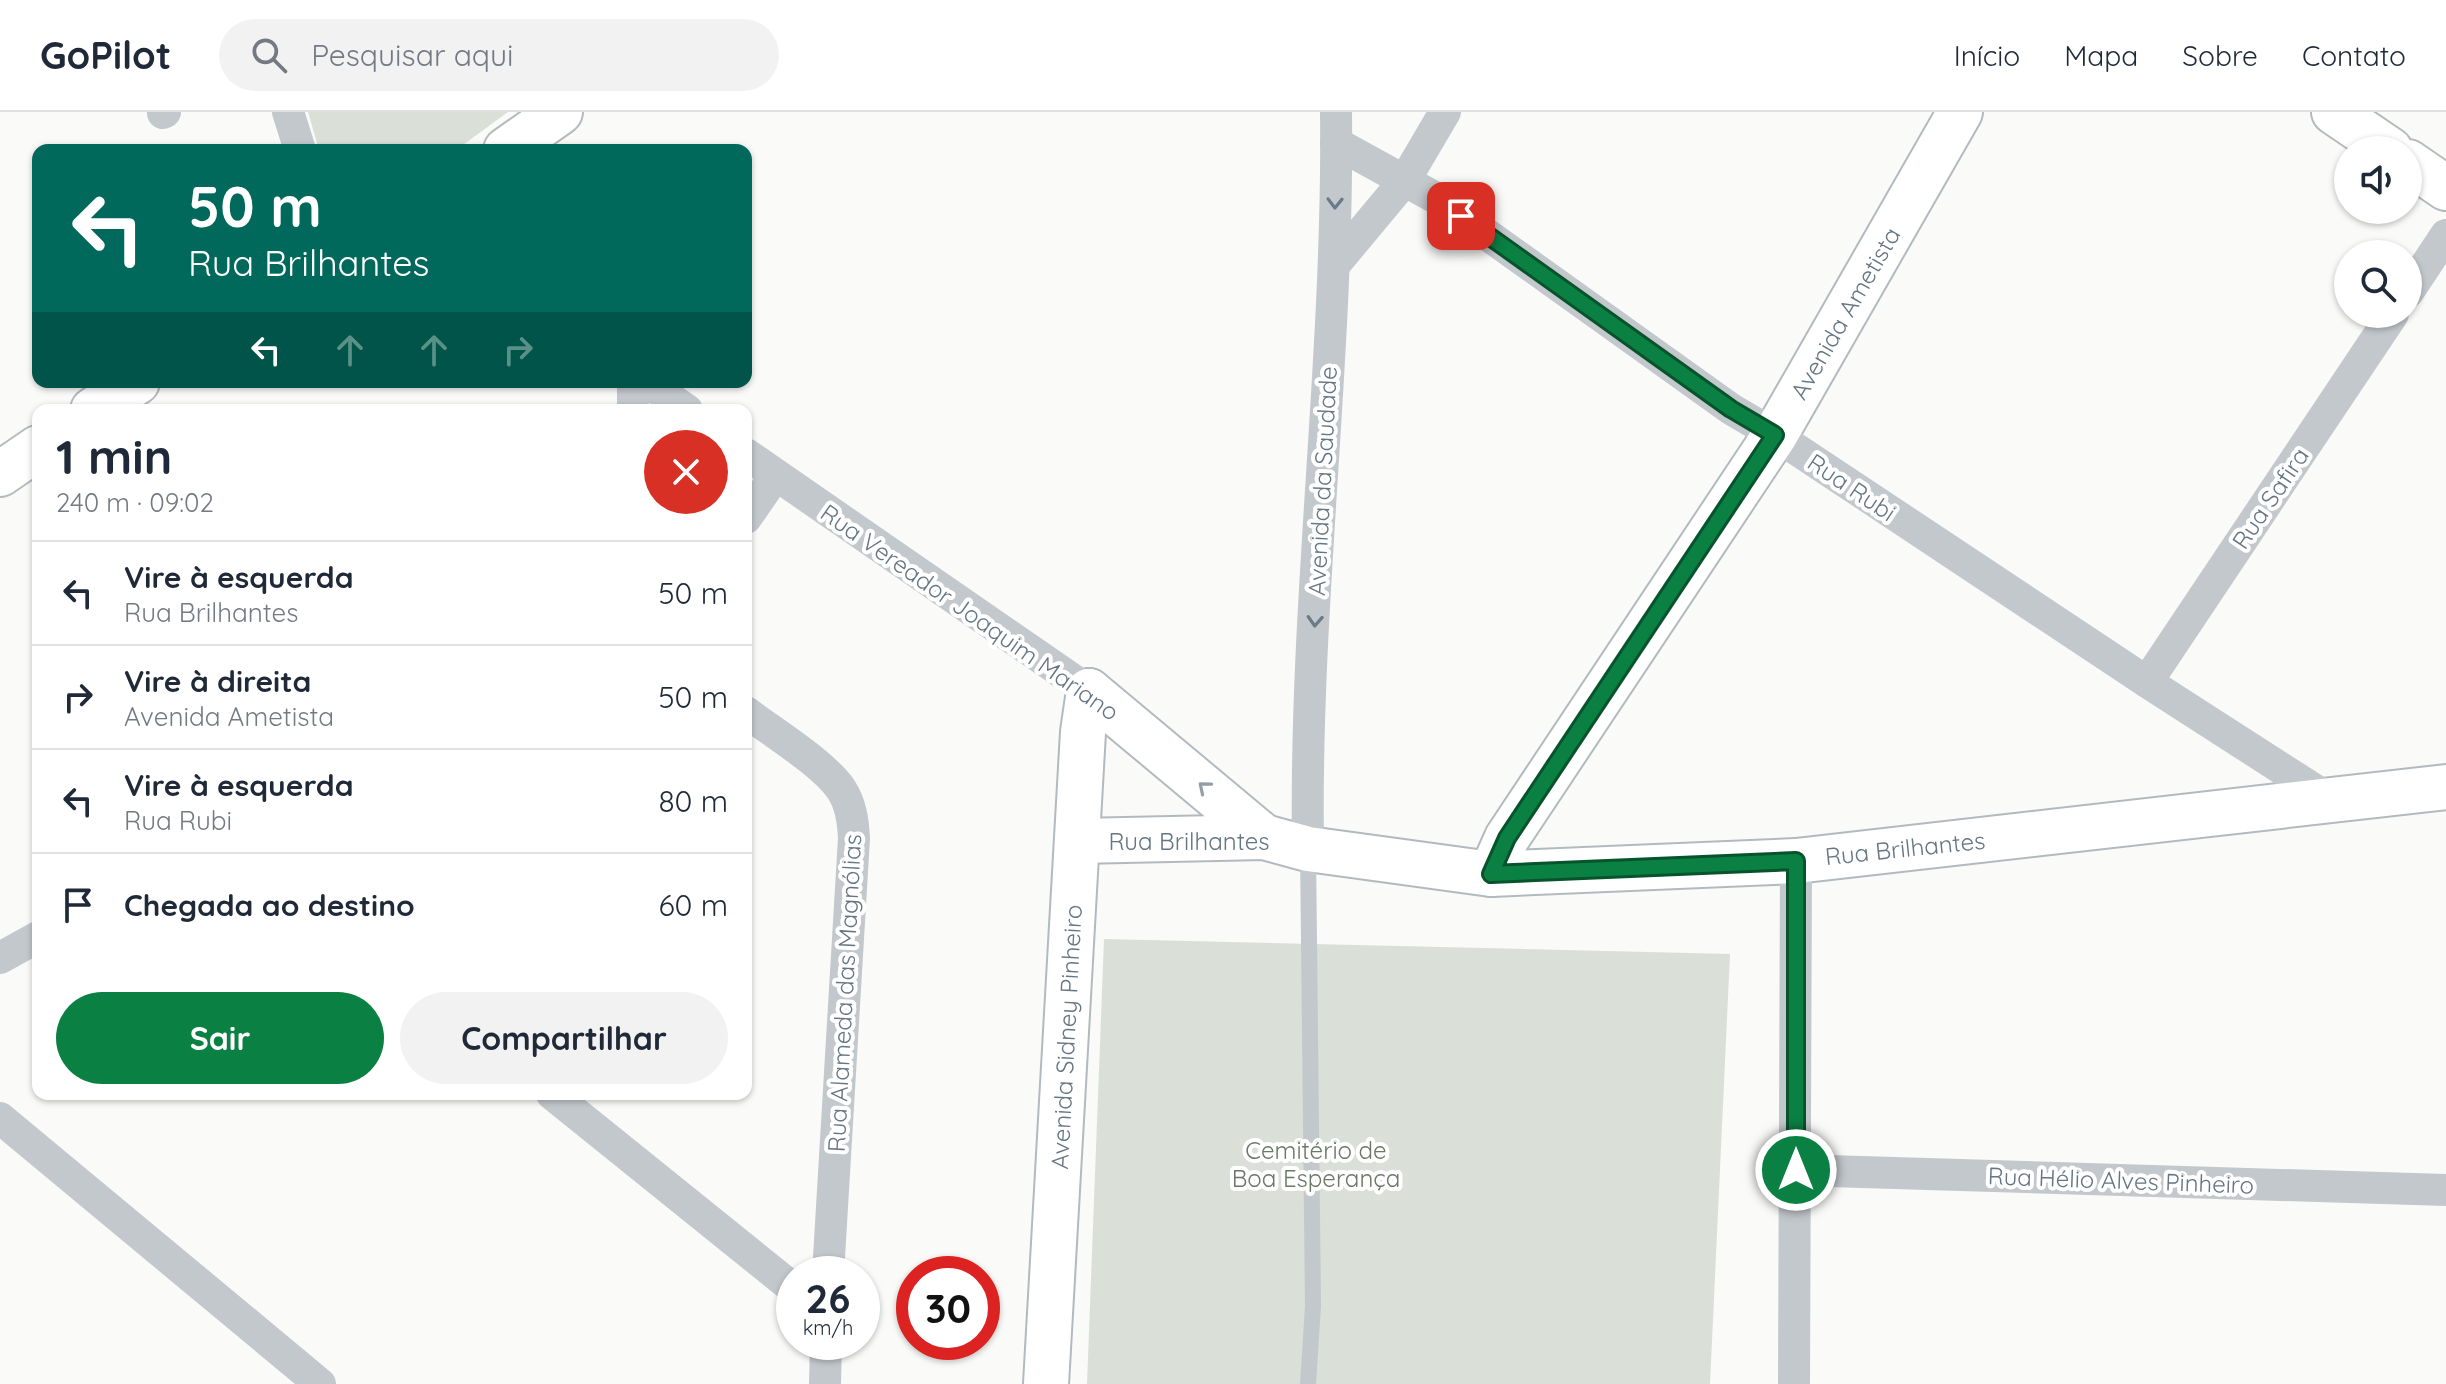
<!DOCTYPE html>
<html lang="pt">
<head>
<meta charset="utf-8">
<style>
	body { margin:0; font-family:Quicksand,sans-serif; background:#f2f2f3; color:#1f2937; height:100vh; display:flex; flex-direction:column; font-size:30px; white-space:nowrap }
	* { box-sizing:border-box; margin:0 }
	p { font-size:26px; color:#747a83 }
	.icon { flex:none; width:44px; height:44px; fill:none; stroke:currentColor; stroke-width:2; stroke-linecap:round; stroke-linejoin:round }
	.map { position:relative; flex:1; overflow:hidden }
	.drawer { position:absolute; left:32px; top:292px; width:720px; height:696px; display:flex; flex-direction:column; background:#fff; border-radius:16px; box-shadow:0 2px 6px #0004 }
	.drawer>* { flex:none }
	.banner { position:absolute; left:32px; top:32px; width:720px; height:244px; border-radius:16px; box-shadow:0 2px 6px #0004; background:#00695c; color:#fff; overflow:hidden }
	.fabs { position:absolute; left:2334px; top:24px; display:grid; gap:16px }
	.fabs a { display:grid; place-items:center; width:88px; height:88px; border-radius:50%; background:#fff; box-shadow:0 2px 6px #0004; font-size:40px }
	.speed { position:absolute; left:776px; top:1144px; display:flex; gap:16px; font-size:40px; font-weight:700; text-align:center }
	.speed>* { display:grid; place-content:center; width:104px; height:104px; border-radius:50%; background:#fff; box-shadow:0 2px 6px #0004; line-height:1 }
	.speed small { font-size:20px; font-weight:400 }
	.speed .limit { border:12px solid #d22; background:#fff; color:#111 }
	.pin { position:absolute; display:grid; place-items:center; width:68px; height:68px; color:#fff; margin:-34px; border-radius:16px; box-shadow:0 4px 12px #0006 }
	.me { position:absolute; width:88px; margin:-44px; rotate:0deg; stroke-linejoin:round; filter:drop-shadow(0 0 6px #0008) }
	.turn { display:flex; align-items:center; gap:28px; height:168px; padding:0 24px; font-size:36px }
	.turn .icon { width:104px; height:104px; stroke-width:2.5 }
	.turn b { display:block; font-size:56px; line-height:68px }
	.lanes { display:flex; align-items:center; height:76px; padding:0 24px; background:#0003; justify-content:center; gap:40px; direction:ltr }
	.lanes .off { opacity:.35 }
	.round { display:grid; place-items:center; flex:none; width:84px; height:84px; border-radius:42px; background:#f2f2f3 }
	.summary { display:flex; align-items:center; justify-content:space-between; height:136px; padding:0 24px }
	h1 { font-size:48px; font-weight:700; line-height:60px }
	.button { display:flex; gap:16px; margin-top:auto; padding:16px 24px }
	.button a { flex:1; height:92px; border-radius:48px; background:#0b8043; color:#fff; font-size:32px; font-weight:700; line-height:92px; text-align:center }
	.button a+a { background:#f2f2f3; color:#1f2937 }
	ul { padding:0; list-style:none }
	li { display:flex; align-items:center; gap:24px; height:104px; padding:0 24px; border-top:2px solid #e0e1e3 }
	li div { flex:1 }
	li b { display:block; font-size:30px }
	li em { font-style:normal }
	header { display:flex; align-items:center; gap:48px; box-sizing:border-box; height:112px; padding:0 40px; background:#fff; border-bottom:2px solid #e0e1e3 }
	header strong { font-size:38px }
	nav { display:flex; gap:44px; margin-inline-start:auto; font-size:28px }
	.search { width:560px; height:72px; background:#f2f2f3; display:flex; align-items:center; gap:20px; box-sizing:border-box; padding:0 28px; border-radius:44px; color:#747a83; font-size:30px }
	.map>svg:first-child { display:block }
</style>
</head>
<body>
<header>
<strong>GoPilot</strong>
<div class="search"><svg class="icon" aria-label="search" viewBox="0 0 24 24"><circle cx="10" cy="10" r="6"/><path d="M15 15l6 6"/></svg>Pesquisar aqui</div>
<nav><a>Início</a><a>Mapa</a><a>Sobre</a><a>Contato</a></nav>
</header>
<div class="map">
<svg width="2446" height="1272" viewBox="0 0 2446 1272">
	<rect width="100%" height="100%" fill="#fafaf8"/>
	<g fill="#dadfd7">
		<polygon points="308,0 508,0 456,38 319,38"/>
		<polygon points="1104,827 1730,842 1710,1272 1087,1272"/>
	</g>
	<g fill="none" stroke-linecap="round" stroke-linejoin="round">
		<defs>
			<g id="secondary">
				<polyline points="1089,579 1264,725"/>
				<polyline points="1078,729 1264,725 1308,737 1491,762 1796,749 2446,675"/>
				<polyline points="1491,762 1507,726 1775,323 1960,0"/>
				<polyline points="1046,1272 1083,620 1089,579"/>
			</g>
			<g id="primary">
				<polyline points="2334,0 2390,38"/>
				<polyline points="506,38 560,0"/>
				<polyline points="2408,50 2446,76"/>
				<polyline points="93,298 137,270"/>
				<polyline points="0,362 38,336"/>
			</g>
		</defs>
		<use href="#secondary" stroke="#b3babf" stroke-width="48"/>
		<use href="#primary" stroke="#b5babe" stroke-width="48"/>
		<polyline stroke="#c3c8cc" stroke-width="16" points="1308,1272 1313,1194 1308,738"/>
		<g stroke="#c3c8cc" stroke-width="32">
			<polyline points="288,0 300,38"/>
			<polyline points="163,1 165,0"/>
			<polyline points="1336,31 1436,86 1731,297 1775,323 2147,570 2332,689"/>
			<polyline points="1335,152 1405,68 1445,0"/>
			<polyline points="2408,180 2446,123"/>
			<polyline points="633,270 633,298"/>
			<polyline points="647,270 687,298"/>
			<polyline points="746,342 1089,579"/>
			<polyline points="746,406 775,364"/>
			<polyline points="2147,570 2393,202"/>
			<path d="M746 600C772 620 823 651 841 677 851 692 853 709 854 726L828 1162"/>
			<path d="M1308 737C1304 491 1339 246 1336 0"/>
			<polyline points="0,846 38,825"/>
			<polyline points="552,982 794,1177"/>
			<polyline points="0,1006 320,1272"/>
			<polyline points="1796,1058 2446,1078"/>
			<polyline points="825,1272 826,1230"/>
			<polyline points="1794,1272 1796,749"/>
		</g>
		<use href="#secondary" stroke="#fff" stroke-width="44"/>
		<use href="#primary" stroke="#fff" stroke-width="44"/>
	</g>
	<defs><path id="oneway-chevron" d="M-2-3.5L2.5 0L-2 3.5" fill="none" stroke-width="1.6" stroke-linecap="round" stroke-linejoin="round" transform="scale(2)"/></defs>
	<g stroke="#6a7a87">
		<use href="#oneway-chevron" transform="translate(1335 91) rotate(91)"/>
		<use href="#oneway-chevron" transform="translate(1315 509) rotate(93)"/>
	</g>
	<use stroke="#939fa8" href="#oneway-chevron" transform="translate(1204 675) rotate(-140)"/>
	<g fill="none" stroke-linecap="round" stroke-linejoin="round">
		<defs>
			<polyline id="route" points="1461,104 1731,297 1775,323 1507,726 1491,762 1796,749 1796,1058"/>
		</defs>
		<use href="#route" stroke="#07532c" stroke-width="20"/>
		<use href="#route" stroke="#0b8043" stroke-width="14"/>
	</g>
	<g text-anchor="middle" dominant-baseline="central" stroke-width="8" stroke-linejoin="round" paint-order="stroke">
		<g font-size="24" fill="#657683" stroke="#fff">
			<text transform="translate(1845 201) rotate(-60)">Avenida Ametista</text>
			<text transform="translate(1322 369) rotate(-87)">Avenida da Saudade</text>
			<text transform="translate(1852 375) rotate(34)">Rua Rubi</text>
			<text transform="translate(2270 386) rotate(-56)">Rua Safira</text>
			<text transform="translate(970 500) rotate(35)">Rua Vereador Joaquim Mariano</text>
			<text x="1189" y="729">Rua Brilhantes</text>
			<text transform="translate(1905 736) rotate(-6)">Rua Brilhantes</text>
			<text transform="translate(844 881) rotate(-87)">Rua Alameda das Magnólias</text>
			<text transform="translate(1066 925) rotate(-87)">Avenida Sidney Pinheiro</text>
			<text transform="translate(2121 1068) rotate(2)">Rua Hélio Alves Pinheiro</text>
		</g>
		<g font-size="24" fill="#687a64" stroke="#fff">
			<text x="1316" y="1038">Cemitério de<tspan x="1316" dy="28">Boa Esperança</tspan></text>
		</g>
	</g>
</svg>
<div class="fabs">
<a><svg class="icon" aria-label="sound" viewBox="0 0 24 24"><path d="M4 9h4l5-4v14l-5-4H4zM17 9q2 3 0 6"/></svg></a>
<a><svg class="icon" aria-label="search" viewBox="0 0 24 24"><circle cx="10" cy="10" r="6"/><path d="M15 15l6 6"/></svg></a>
</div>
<div class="speed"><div>26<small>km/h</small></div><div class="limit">30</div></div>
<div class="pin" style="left:1461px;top:104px;background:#d93025"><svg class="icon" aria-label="arrive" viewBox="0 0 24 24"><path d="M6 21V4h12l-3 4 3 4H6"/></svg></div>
<svg class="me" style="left:1796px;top:1058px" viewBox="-20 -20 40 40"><circle r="17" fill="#0b8043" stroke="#fff" stroke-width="3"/><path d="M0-11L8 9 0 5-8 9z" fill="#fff"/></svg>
<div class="banner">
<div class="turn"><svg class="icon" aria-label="left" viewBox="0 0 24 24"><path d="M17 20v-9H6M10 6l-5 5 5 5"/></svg><div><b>50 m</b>Rua Brilhantes</div></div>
<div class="lanes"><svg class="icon" aria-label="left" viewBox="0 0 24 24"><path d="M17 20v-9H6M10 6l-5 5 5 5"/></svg><svg class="icon off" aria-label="ahead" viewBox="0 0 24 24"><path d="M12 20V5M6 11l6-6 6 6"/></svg><svg class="icon off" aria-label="ahead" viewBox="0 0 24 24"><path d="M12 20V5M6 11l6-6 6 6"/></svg><svg class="icon off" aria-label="right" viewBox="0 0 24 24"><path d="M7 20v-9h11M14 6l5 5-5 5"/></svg></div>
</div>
<section class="drawer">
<div class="summary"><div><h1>1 min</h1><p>240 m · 09:02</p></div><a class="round" style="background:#d93025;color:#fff"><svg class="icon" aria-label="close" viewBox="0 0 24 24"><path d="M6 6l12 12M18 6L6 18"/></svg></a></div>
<ul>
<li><svg class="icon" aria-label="left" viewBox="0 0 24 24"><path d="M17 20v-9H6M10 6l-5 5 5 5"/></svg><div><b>Vire à esquerda</b><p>Rua Brilhantes</p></div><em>50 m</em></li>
<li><svg class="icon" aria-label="right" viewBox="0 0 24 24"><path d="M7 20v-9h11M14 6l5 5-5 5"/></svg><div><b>Vire à direita</b><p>Avenida Ametista</p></div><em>50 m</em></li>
<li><svg class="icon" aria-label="left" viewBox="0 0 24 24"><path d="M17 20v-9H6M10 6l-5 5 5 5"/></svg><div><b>Vire à esquerda</b><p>Rua Rubi</p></div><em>80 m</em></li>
<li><svg class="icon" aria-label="arrive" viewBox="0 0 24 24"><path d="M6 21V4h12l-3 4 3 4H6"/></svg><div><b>Chegada ao destino</b></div><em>60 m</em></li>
</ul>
<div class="button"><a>Sair</a><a>Compartilhar</a></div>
</section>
</div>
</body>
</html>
